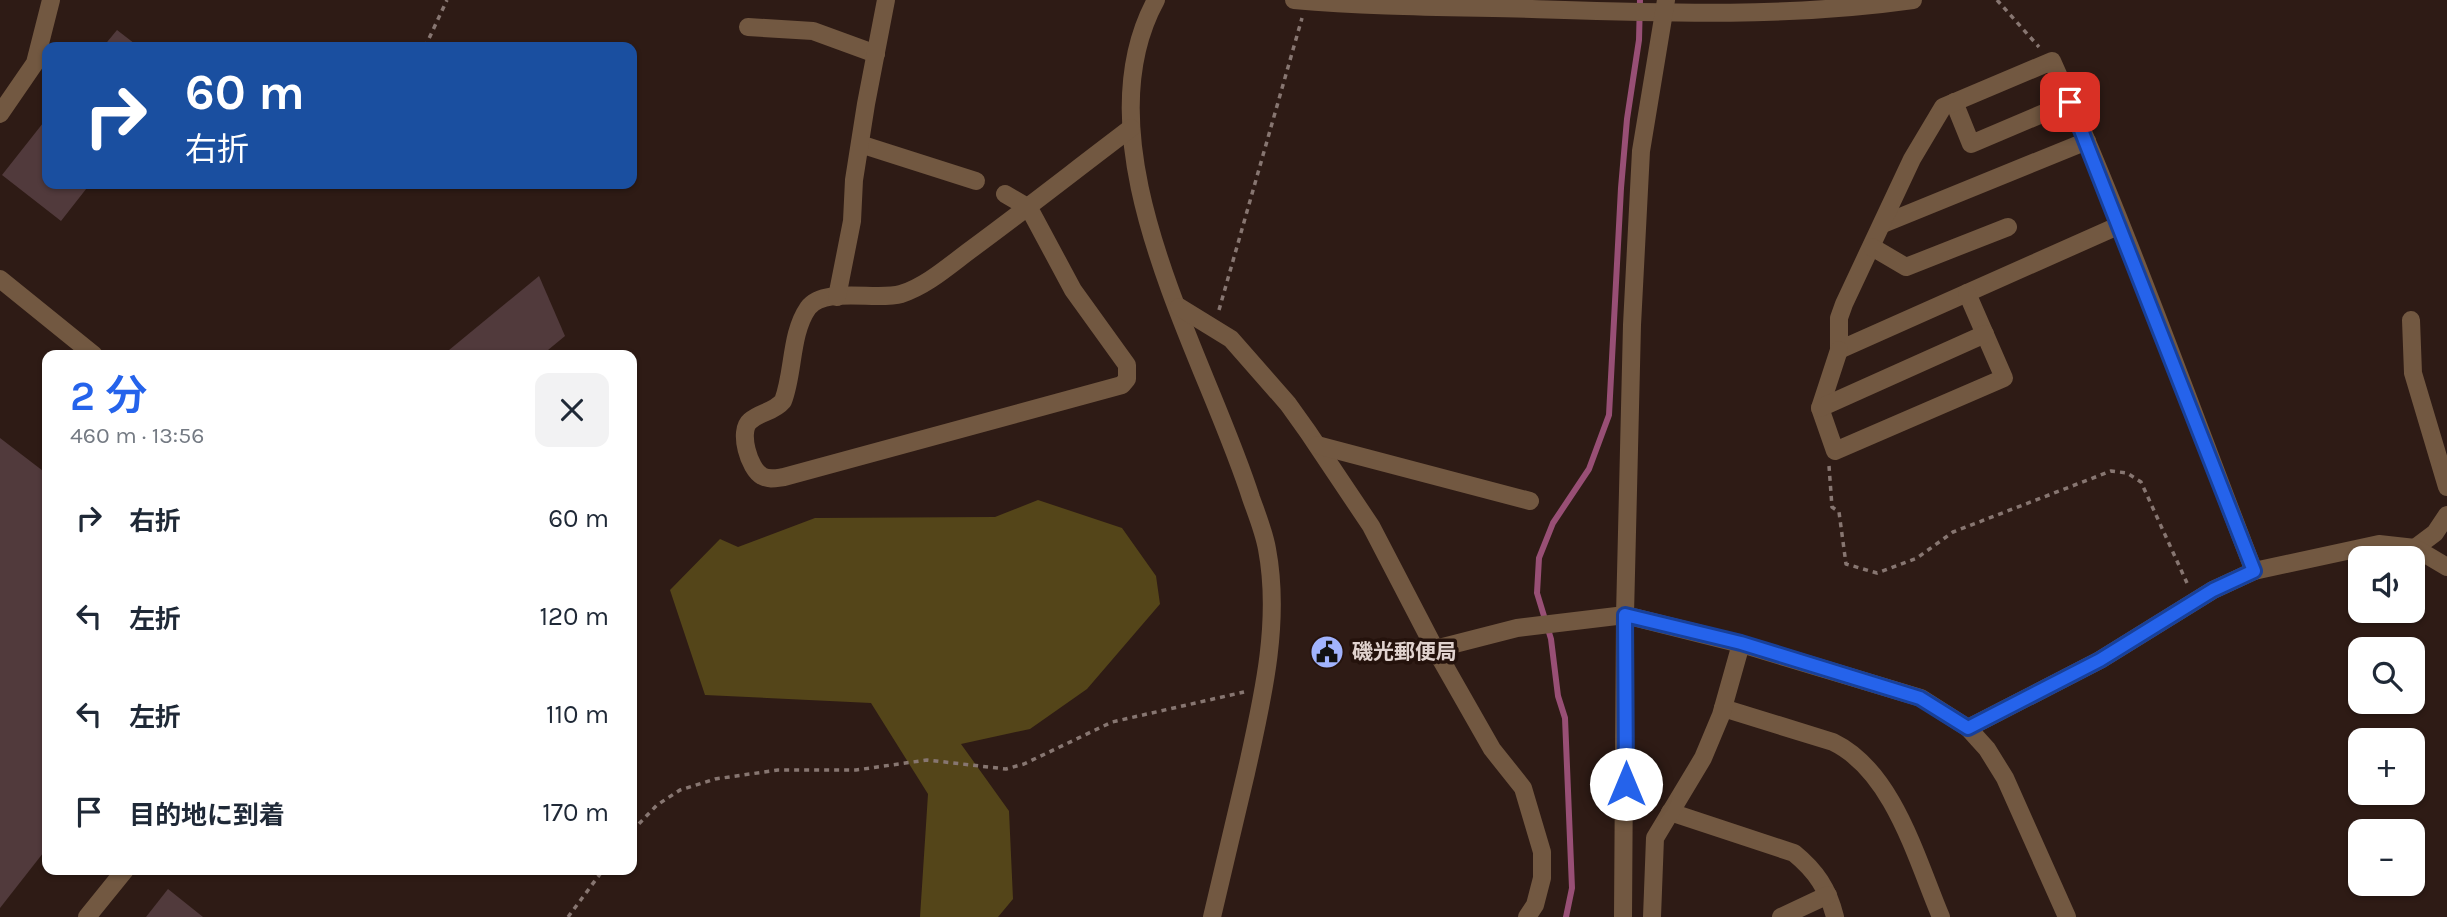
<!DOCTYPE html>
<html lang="ja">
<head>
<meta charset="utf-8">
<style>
	body { margin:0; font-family:Karla,"Noto Sans JP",sans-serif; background:#f2f2f3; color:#1f2937; height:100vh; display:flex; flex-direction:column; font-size:26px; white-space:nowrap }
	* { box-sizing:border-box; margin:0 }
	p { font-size:23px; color:#747a83 }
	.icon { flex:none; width:38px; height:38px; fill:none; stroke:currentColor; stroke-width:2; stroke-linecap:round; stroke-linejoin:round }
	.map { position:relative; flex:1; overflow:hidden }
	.side { position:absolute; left:42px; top:350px; width:595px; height:525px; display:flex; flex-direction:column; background:#fff; border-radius:14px; box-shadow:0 2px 5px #0004 }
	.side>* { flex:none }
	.banner { position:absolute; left:42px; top:42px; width:595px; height:147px; border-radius:14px; box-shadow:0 2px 5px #0004; background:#1a4fa0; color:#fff; overflow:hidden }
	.buttons { position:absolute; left:2348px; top:546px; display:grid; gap:14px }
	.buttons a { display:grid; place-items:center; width:77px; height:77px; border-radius:14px; background:#fff; box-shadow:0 2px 5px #0004; font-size:35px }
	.pin { position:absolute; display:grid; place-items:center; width:60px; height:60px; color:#fff; margin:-30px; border-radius:14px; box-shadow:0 4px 10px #0006 }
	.me { position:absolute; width:77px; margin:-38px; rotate:0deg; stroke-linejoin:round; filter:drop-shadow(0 0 5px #0008) }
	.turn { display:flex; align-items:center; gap:24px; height:147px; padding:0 28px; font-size:32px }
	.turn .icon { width:91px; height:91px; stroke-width:2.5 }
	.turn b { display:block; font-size:49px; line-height:60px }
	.round { display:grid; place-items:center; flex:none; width:74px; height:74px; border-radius:14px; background:#f2f2f3 }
	.headline { display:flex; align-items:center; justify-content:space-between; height:119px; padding:0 28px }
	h1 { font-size:42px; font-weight:600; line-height:52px; color:#2563eb }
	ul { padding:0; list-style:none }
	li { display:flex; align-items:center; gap:21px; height:98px; padding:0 28px }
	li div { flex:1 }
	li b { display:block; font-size:26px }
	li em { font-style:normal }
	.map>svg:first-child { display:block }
</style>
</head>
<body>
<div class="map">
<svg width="2447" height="917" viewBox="0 0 2447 917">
	<rect width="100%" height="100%" fill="#2e1b15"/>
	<polygon fill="#544519" points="1038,500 1122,528 1156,576 1160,604 1087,689 1030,729 961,744 1009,811 1013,899 998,917 920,917 928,794 871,703 705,695 670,590 720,539 738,547 815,518 995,517"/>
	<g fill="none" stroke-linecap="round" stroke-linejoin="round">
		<polyline stroke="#984f75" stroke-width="6" points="1566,917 1572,888 1565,718 1558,696 1551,639 1537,593 1539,558 1553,523 1589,469 1609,415 1621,188 1627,119 1639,40 1640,0"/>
	</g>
	<g fill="#513a3c">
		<polygon points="117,30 139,47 103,47"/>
		<polygon points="47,118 47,184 90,184 61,221 2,175"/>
		<polygon points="539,276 565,336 542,355 443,355"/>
		<polygon points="0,438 47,474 47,848 0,908"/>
		<polygon points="168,889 203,917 146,917"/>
	</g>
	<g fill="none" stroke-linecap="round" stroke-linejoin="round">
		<g stroke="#877671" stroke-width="3.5" stroke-dasharray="5 5" stroke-linecap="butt">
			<polyline points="1997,0 2039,47"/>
			<polyline points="425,47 447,0"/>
			<polyline points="1219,310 1302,18"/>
			<polyline points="1829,466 1832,507 1839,512 1846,564 1877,573 1917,558 1953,532 2111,471 2127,473 2141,482 2187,583"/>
			<polyline points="632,831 657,805 680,790 715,779 778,770 856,770 927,760 1006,769 1024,764 1112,722 1244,692"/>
			<polyline points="568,917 603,870"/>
		</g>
		<g stroke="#725841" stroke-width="18">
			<path d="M1156 0C1076 146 1206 356 1251 498 1257 515 1264 532 1267 549 1281 623 1262 701 1246 773 1235 821 1223 869 1212 917"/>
			<path d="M1294 0C1373 7 1453 7 1532 9 1659 13 1786 18 1913 0"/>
			<polyline points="748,27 813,31 876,54"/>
			<polyline points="1954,102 1971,144 2070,102"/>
			<polyline points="0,114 35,63 51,0"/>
			<polyline points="860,144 976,181"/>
			<path d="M1005 194 1029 208 1073 290 1127 365V379L1122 385 784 477C776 478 769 480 762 476 749 469 738 431 750 421 760 412 774 412 783 401 794 373 790 334 808 308 824 286 877 301 901 294 927 286 951 264 973 248 1026 209 1078 168 1131 128"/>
			<polyline points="1883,224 2087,141"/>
			<path d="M2120 225 1839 350V318L1844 304 1912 159 1943 107 2052 61C2127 228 2188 401 2254 571"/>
			<polyline points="1872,247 1906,267 2008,227"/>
			<polyline points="0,279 94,355"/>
			<polyline points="837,297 852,221 854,180 866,104 886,0"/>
			<polyline points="1179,307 1231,339 1288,404 1308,432 1371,526 1435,649 1492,749 1523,788 1542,852 1542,878 1535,905 1527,917"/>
			<polyline points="2411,320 2413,373 2447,487"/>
			<polyline points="1839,350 1820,408 1835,451 2004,378 1967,293"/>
			<polyline points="1820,408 1985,334"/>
			<polyline points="1317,445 1530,501"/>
			<polyline points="2415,548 2435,533 2447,515"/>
			<polyline points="1435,649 1517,628 1625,615 1741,644 1921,698 1968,728 1987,749 2005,778 2067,917"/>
			<path d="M1723 708 1833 742C1893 771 1916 858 1941 917"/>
			<polyline points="1968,728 2100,660 2213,590 2254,571 2379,544 2415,548 2447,567"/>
			<path d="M1670 812 1794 853C1816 871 1828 889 1835 917"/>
			<polyline points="87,917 125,870"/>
			<polyline points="1623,917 1625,615 1632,325 1641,151 1666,0"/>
			<polyline points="1652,917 1655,838 1703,758 1721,715 1741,644"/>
			<polyline points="1781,917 1828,895"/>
		</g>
	</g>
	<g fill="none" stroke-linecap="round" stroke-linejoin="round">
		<defs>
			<polyline id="route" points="1626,784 1625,615 1741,643 1920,698 1968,728 2100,660 2213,590 2254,571 2070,102"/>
		</defs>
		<use href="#route" stroke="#184099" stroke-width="18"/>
		<use href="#route" stroke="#2563eb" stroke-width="12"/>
	</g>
	<defs>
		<symbol id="civic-disc" viewBox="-11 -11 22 22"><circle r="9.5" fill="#a1b3fd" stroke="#24120c"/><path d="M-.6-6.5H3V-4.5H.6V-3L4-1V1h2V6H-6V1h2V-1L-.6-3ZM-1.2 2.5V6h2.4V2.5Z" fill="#111"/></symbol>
	</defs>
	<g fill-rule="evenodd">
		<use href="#civic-disc" x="1308" y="633" width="38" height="38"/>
	</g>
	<g text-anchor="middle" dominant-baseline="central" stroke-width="7" stroke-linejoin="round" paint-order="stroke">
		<g font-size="21" font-weight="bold" fill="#e1d3cf" stroke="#24120c" text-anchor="start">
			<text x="1352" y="652">磯光郵便局</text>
		</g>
	</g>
</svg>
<div class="buttons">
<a><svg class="icon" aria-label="sound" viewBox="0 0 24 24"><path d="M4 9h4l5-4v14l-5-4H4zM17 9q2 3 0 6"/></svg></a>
<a><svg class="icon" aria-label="search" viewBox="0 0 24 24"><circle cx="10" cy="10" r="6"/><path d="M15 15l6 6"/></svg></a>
<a>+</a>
<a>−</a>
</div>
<div class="pin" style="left:2070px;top:102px;background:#d93025"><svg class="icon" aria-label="arrive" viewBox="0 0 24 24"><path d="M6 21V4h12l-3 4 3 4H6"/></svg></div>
<svg class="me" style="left:1626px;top:784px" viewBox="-20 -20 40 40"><circle r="19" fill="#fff"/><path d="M0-13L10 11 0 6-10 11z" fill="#2563eb"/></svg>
<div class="banner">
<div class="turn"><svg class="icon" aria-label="right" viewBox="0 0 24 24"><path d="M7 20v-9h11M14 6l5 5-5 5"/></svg><div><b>60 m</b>右折</div></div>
</div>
<section class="side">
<div class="headline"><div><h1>2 分</h1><p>460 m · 13:56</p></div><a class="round"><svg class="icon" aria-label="close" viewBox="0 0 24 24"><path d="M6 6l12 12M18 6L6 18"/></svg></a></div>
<ul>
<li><svg class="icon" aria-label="right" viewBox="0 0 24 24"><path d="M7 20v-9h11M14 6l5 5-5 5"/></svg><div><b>右折</b></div><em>60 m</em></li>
<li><svg class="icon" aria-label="left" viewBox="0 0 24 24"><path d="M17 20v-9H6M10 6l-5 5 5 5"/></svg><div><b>左折</b></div><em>120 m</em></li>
<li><svg class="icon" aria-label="left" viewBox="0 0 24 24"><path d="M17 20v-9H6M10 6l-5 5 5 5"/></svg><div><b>左折</b></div><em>110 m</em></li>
<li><svg class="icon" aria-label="arrive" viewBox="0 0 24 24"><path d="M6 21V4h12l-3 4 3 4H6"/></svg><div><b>目的地に到着</b></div><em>170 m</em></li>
</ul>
</section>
</div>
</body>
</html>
